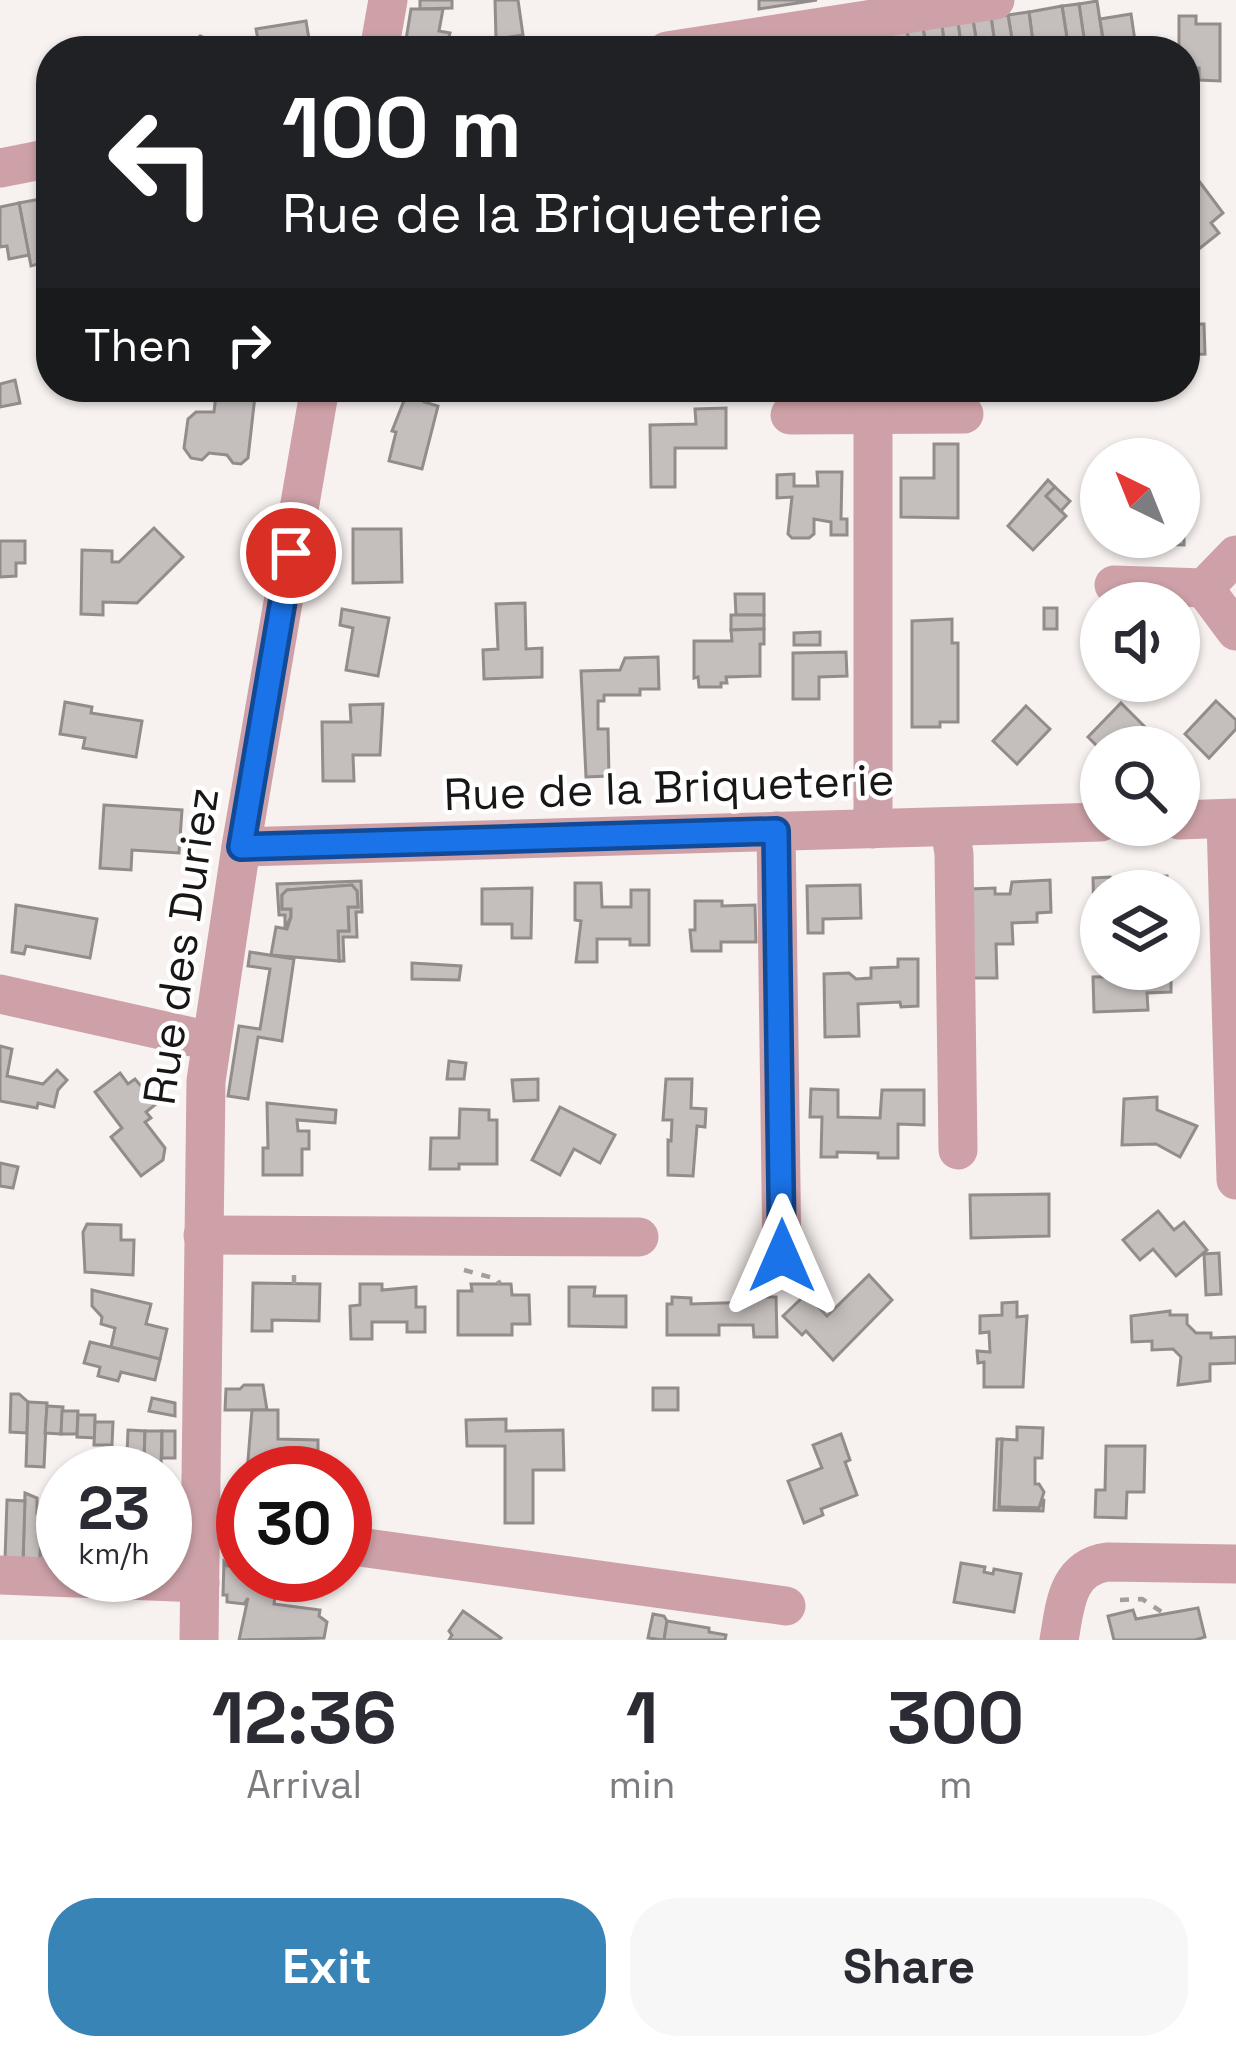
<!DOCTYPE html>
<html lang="en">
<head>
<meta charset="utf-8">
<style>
	body { margin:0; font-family:"Space Grotesk",sans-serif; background:#f7f7f7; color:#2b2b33; height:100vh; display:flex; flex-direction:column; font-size:45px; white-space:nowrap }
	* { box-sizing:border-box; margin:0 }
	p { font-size:39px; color:#7c7c81 }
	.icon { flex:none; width:66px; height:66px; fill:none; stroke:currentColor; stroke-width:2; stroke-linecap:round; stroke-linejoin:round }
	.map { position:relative; height:1640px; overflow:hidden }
	.side { display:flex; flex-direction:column; background:#fff; flex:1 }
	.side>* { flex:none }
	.hud { position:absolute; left:36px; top:36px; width:1164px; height:366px; border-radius:48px; box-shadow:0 3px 9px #0004; background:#202124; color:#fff; overflow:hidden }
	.needle { width:78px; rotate:317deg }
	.buttons { position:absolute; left:1080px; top:438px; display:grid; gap:24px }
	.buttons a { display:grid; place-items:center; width:120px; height:120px; border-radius:50%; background:#fff; box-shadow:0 3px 9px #0004; font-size:60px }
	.speed { position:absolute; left:36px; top:1446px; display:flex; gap:24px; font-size:60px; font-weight:700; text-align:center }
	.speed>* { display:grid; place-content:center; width:156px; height:156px; border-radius:50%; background:#fff; box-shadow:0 3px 9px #0004; line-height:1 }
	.speed small { font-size:30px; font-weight:400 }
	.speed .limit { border:18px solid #d22; background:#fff; color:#111 }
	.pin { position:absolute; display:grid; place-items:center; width:102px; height:102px; color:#fff; margin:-51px; border:6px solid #fff; border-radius:50%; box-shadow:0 3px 12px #0007 }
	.me { position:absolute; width:132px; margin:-66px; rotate:0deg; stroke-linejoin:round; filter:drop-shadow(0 0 9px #0008) }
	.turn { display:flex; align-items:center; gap:42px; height:252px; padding:0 48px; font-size:54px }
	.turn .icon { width:156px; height:156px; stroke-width:2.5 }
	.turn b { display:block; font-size:84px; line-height:102px }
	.then { display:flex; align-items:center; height:114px; padding:0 48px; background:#0003; gap:24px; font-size:45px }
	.eta { display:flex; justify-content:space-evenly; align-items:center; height:204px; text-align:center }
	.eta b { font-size:72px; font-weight:700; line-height:84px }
	.button { display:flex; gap:24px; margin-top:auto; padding:24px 48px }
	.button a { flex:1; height:138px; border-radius:48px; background:#3984b7; color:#fff; font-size:48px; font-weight:700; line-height:138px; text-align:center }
	.button a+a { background:#f7f7f7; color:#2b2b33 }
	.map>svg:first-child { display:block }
</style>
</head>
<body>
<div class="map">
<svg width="1236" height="1640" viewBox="0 0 1236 1640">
	<rect width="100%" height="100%" fill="#f7f1ef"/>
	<g fill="#c4bebc" stroke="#928d8a" stroke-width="3">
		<polygon points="420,0 452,0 452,8 420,9"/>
		<polygon points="495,0 518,0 523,35 496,39"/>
		<polygon points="759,0 817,0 759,9"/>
		<polygon points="1097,1 1104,47 1085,50 1079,4"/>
		<polygon points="1079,4 1086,51 1069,51 1062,6"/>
		<polygon points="1062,6 1069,51 1034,51 1029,12"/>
		<polygon points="411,9 443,9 439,31 450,33 447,44 454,43 455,51 428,51 427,45 405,46"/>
		<polygon points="1029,12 1034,51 1014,51 1008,15"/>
		<polygon points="1131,14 1136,48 1151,45 1152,51 1105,51 1100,19"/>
		<polygon points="1008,15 1014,51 996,51 991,17"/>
		<polygon points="1179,16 1196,16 1196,24 1220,24 1220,81 1199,80 1199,68 1185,68 1185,51 1179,51"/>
		<polygon points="991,17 996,51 978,51 973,20"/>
		<polygon points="973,20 978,51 962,51 958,23"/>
		<polygon points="306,21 311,51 260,51 256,29"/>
		<polygon points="958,23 962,51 945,51 942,25"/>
		<polygon points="942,25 945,51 927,51 923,28"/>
		<polygon points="923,28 927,51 910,51 907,30"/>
		<polygon points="907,30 910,51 893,51 890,33"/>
		<polygon points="890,33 893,51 875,51 872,35"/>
		<polygon points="200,36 212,41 213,51 195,51 194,42"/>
		<polygon points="1190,169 1223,213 1211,223 1219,233 1194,253 1185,242 1185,173"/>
		<polygon points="51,197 51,239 38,242 42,263 31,266 19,203"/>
		<polygon points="19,203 29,255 9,259 7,246 0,247 0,207"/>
		<polygon points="1185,324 1204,324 1205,354 1185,355"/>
		<polygon points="15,380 20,403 0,407 0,384"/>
		<polygon points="217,387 256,387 248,458 241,464 233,463 227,455 209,453 202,460 191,458 184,448 188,419 196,412 214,412"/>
		<polygon points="393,387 428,387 424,402 438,406 422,469 389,461 396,432 392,431 405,398 391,394"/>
		<polygon points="726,408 726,448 675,448 675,487 651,487 650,425 696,424 695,409"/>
		<polygon points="934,444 958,444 958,518 901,517 901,478 934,478"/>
		<polygon points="817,472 842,472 841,519 847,519 847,535 831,535 831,522 814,519 814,534 809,538 792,538 788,534 792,497 777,498 777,475 794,474 794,486 818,486"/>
		<polygon points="1048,480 1055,487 1046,496 1066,516 1033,550 1008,526"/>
		<polygon points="1055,487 1070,501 1061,511 1046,496"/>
		<polygon points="1179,513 1184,513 1184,545 1122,543 1123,537 1179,537"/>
		<polygon points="154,528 183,557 137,603 103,602 103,615 81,614 82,550 112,551 112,562 119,562"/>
		<polygon points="353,529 401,529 402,582 353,583"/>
		<polygon points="0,541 25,541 25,563 16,563 16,576 0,577"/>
		<polygon points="735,594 764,594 764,615 736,615"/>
		<polygon points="525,603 526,649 542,648 542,677 484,679 483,650 498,649 496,604"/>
		<rect x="1044" y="608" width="13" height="21"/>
		<polygon points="342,609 389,618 378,676 346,670 353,628 340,625"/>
		<polygon points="731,615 764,615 764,629 731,630"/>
		<polygon points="952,619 952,643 958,643 958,722 940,722 940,727 912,727 912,621"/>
		<polygon points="764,629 764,644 760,644 760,676 726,677 727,683 721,683 721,687 699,687 698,677 694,678 694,641 732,641 731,630"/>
		<polygon points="820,632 820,645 794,645 794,633"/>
		<polygon points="846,652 847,676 819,677 819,699 793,699 793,653"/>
		<polygon points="658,657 659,689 640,689 640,695 604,695 604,701 598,701 598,729 608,729 609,776 586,777 581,671 620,670 625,658"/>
		<polygon points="1216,701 1236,720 1236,729 1209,758 1185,734"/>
		<polygon points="65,702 92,707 91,713 142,721 136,757 83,748 85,738 60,734"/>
		<polygon points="1121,703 1145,727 1126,747 1101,750 1088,737"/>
		<polygon points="383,704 380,755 353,755 354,781 323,781 322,722 351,722 350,705"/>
		<polygon points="1026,706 1050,729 1017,764 993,741"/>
		<polygon points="104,805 182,810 179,853 132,850 131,870 100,868"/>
		<polygon points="1148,876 1167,876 1168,891 1101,891 1101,918 1094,918 1093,878 1110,877 1110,882 1148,881"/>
		<polygon points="1050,880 1051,912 1037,913 1037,922 1012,923 1013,944 996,944 997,978 972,978 970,889 995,888 995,894 1010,894 1012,882"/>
		<polygon points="361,881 362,912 356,912 357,937 343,937 344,961 339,961 338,931 349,931 348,907 358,907 357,891 352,885 287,890 282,895 282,909 291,909 291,917 285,928 285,915 279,915 277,884"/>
		<polygon points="575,883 601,883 602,907 631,907 631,890 649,890 649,945 630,945 630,939 597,939 597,962 576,962 581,921 575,920"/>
		<polygon points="352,885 357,891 358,907 348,907 349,931 338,931 339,961 271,955 276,927 287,929 291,917 291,909 282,909 282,895 287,890"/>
		<polygon points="860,885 861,918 823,919 823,933 808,933 807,886"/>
		<polygon points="532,888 531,938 512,938 512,924 482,924 482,889"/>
		<polygon points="695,901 722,901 722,906 755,905 756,942 721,942 721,951 692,951 690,930 695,930"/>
		<polygon points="16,905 97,919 90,958 26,946 24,954 12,952"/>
		<polygon points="250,952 294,959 282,1041 258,1037 248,1099 228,1096 239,1026 260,1029 270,969 248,966"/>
		<polygon points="898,959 918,959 918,1006 901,1007 900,1002 858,1004 859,1036 825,1037 824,974 849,973 856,979 871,978 871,968 898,967"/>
		<polygon points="412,963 461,966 459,980 412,979"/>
		<polygon points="1148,976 1148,979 1171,978 1171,992 1147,993 1148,1010 1094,1012 1093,977"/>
		<polygon points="0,1046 12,1049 7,1076 43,1084 57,1070 67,1080 58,1090 54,1107 38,1103 37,1108 0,1101"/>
		<polygon points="449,1061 466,1063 464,1079 447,1079"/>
		<polygon points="120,1073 128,1084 135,1079 156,1104 146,1112 151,1118 145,1122 165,1148 163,1160 141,1176 111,1137 122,1128 95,1092"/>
		<polygon points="538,1079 538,1100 514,1101 512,1080"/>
		<polygon points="666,1079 692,1079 691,1108 706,1109 705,1127 697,1126 693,1176 668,1175 668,1140 671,1141 672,1120 663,1120"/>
		<polygon points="811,1089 838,1090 838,1117 880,1118 882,1090 924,1090 924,1125 898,1124 898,1158 878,1158 878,1153 837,1152 837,1157 821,1157 822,1117 810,1117"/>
		<polygon points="1157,1097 1157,1110 1197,1126 1180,1157 1156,1144 1122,1145 1124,1099"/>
		<polygon points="267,1103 336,1110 335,1123 297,1120 298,1131 309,1131 309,1149 302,1149 302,1175 263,1175 263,1148 268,1148"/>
		<polygon points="560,1107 615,1135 600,1163 574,1149 560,1175 532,1160"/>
		<polygon points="460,1109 489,1110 489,1120 497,1120 497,1164 459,1164 459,1169 430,1169 431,1138 459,1138"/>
		<polygon points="0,1163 18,1167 13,1188 0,1186"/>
		<polygon points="1049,1194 1049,1236 971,1238 970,1195"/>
		<polygon points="1158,1211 1174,1230 1184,1222 1207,1250 1176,1276 1153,1249 1140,1260 1123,1240"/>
		<polygon points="87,1224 121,1225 121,1240 134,1240 133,1275 85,1272 83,1232"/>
		<polygon points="1219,1253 1221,1294 1206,1295 1204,1254"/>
		<polygon points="869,1275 892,1300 833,1360 806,1331 802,1335 783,1316 806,1294 827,1316"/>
		<polygon points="253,1283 320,1284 319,1321 272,1320 272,1331 252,1331"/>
		<polygon points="360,1284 382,1284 382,1290 416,1287 416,1307 425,1307 425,1332 407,1332 407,1322 372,1322 372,1339 351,1339 350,1306 360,1305"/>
		<polygon points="471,1284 511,1284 512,1295 529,1295 530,1324 512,1324 512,1335 458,1335 458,1291 472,1291"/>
		<polygon points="569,1287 595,1287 594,1296 626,1296 626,1327 569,1326"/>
		<polygon points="92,1290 151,1304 146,1324 167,1329 160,1359 111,1347 115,1328 101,1324 102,1317 92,1306"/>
		<polygon points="672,1297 691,1298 691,1304 753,1302 753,1297 776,1297 777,1337 754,1337 753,1325 719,1325 719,1335 667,1335 667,1304 672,1304"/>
		<polygon points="1017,1302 1017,1317 1027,1316 1023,1387 984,1387 984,1362 978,1363 977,1351 990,1352 989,1332 980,1333 980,1316 1002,1315 1002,1303"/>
		<polygon points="1170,1311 1170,1315 1187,1315 1187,1324 1196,1333 1211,1333 1211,1338 1236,1337 1236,1363 1210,1364 1210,1381 1178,1385 1181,1357 1173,1349 1152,1350 1152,1341 1132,1342 1131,1316"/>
		<polygon points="90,1342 160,1359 155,1380 121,1372 118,1381 98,1376 100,1367 84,1363"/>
		<polygon points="244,1385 263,1385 267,1410 225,1410 226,1389 240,1389"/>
		<rect x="653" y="1388" width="25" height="22"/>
		<polygon points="11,1394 19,1394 28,1402 27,1433 10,1432"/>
		<polygon points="152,1398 175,1403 175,1416 149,1411"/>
		<polygon points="28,1402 47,1403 44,1467 26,1466"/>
		<polygon points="47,1406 63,1407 61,1434 45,1433"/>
		<polygon points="252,1410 278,1410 278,1439 318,1440 318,1463 268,1462 268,1473 247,1473"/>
		<polygon points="62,1411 78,1411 77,1434 61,1434"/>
		<polygon points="78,1415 95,1415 95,1438 77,1437"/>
		<polygon points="506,1419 506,1431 563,1430 564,1470 533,1470 533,1523 505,1523 505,1446 467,1446 466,1420"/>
		<polygon points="95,1422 113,1422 112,1445 94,1445"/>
		<polygon points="1017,1427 1043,1428 1042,1458 1035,1458 1035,1484 1039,1484 1044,1492 1039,1508 999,1507 1002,1439 1017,1440"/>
		<polygon points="128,1430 145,1431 144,1456 127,1455"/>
		<polygon points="145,1431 162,1431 161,1466 144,1465"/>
		<rect x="162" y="1431" width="13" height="27"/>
		<polygon points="841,1434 850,1460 845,1462 857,1495 821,1509 823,1515 804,1523 788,1481 822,1468 813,1445"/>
		<polygon points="997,1439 1002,1439 999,1507 1039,1508 1044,1499 1043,1511 994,1510"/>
		<polygon points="1106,1446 1145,1446 1144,1492 1127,1492 1126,1518 1095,1517 1096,1490 1105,1490"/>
		<polygon points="25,1493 37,1498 37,1514 42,1514 40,1561 23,1560"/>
		<polygon points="165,1496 167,1513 174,1512 173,1556 165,1564"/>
		<polygon points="7,1500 25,1501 23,1560 5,1560"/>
		<polygon points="41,1528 58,1529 57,1561 40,1561"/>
		<polygon points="224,1562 227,1566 243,1565 243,1575 278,1575 274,1604 320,1610 319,1616 327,1622 324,1638 239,1640 248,1598 244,1604 227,1602 227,1595 223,1595"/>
		<polygon points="961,1563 985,1567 984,1572 993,1574 994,1569 1021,1574 1014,1612 954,1602"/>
		<polygon points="1198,1608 1205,1637 1195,1640 1114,1640 1108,1616 1133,1610 1136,1619"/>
		<polygon points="463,1611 501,1638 499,1640 449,1640 452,1635 449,1631"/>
		<polygon points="653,1614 664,1616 667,1621 664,1640 648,1638"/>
		<polygon points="667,1621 709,1628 709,1632 726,1635 725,1640 664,1640"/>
	</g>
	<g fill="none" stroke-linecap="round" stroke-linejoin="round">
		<g stroke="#a29e9c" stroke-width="4.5" stroke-dasharray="9 9" stroke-linecap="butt">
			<polyline points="464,1270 497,1279 500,1284"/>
			<polyline points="294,1284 294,1271"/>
			<polyline points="1120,1600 1142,1599 1162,1612"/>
		</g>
		<g stroke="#cda1a7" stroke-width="39">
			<polyline points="379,51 388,0"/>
			<polyline points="667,51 995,0"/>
			<polyline points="0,168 51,158"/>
			<polyline points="790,415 964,414"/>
			<polyline points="1114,585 1204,588 1236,555"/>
			<polyline points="1204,588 1236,631"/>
			<polyline points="1226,819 1236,1180"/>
			<polyline points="1179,820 1236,818"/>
			<polyline points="950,827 954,854 958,1150"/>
			<polyline points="873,829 873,415"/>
			<polyline points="776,831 782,1256"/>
			<polyline points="241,847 1101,822"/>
			<polyline points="0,994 210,1041"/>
			<polyline points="203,1235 639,1237"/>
			<polyline points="202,1524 243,1530"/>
			<polyline points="345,1545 786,1606"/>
			<polyline points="0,1575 200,1583"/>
			<polyline points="199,1640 206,1081 241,847 320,387"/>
			<path d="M1059 1640C1065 1607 1066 1568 1107 1562L1236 1564"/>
		</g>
	</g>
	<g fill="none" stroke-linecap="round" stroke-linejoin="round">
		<defs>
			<polyline id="route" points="291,553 241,847 776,831 782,1256"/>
		</defs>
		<use href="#route" stroke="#114b97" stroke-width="30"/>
		<use href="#route" stroke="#1a73e8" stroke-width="21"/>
	</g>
	<g text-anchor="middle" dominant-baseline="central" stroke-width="9" stroke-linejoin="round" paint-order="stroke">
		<g font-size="45" fill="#181716" stroke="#fff">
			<text transform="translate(669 787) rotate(-2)">Rue de la Briqueterie</text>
			<text transform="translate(181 946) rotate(-82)">Rue des Duriez</text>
		</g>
	</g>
</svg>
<div class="buttons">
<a><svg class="needle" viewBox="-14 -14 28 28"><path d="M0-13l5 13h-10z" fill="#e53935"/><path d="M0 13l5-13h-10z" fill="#7c7c81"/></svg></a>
<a><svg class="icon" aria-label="sound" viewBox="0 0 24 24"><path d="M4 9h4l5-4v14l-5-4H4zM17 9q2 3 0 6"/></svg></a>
<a><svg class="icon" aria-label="search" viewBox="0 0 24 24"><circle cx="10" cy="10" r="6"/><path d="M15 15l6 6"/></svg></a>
<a><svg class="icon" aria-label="layers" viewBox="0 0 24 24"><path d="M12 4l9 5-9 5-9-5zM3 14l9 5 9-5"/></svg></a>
</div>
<div class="speed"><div>23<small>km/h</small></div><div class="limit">30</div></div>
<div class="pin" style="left:291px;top:553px;background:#d93025"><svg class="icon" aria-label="arrive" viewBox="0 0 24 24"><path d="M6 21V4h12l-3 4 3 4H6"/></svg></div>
<svg class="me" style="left:782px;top:1256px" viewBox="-20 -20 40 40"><path d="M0-17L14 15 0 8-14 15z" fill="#1a73e8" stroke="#fff" stroke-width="4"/></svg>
<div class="hud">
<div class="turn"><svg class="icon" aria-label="left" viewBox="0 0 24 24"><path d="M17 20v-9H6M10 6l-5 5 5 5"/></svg><div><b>100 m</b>Rue de la Briqueterie</div></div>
<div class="then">Then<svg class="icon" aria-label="right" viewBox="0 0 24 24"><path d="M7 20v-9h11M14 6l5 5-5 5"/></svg></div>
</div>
</div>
<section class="side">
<div class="eta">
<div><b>12:36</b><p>Arrival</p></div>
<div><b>1</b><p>min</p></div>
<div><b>300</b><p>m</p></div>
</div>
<div class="button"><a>Exit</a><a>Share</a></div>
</section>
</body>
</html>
